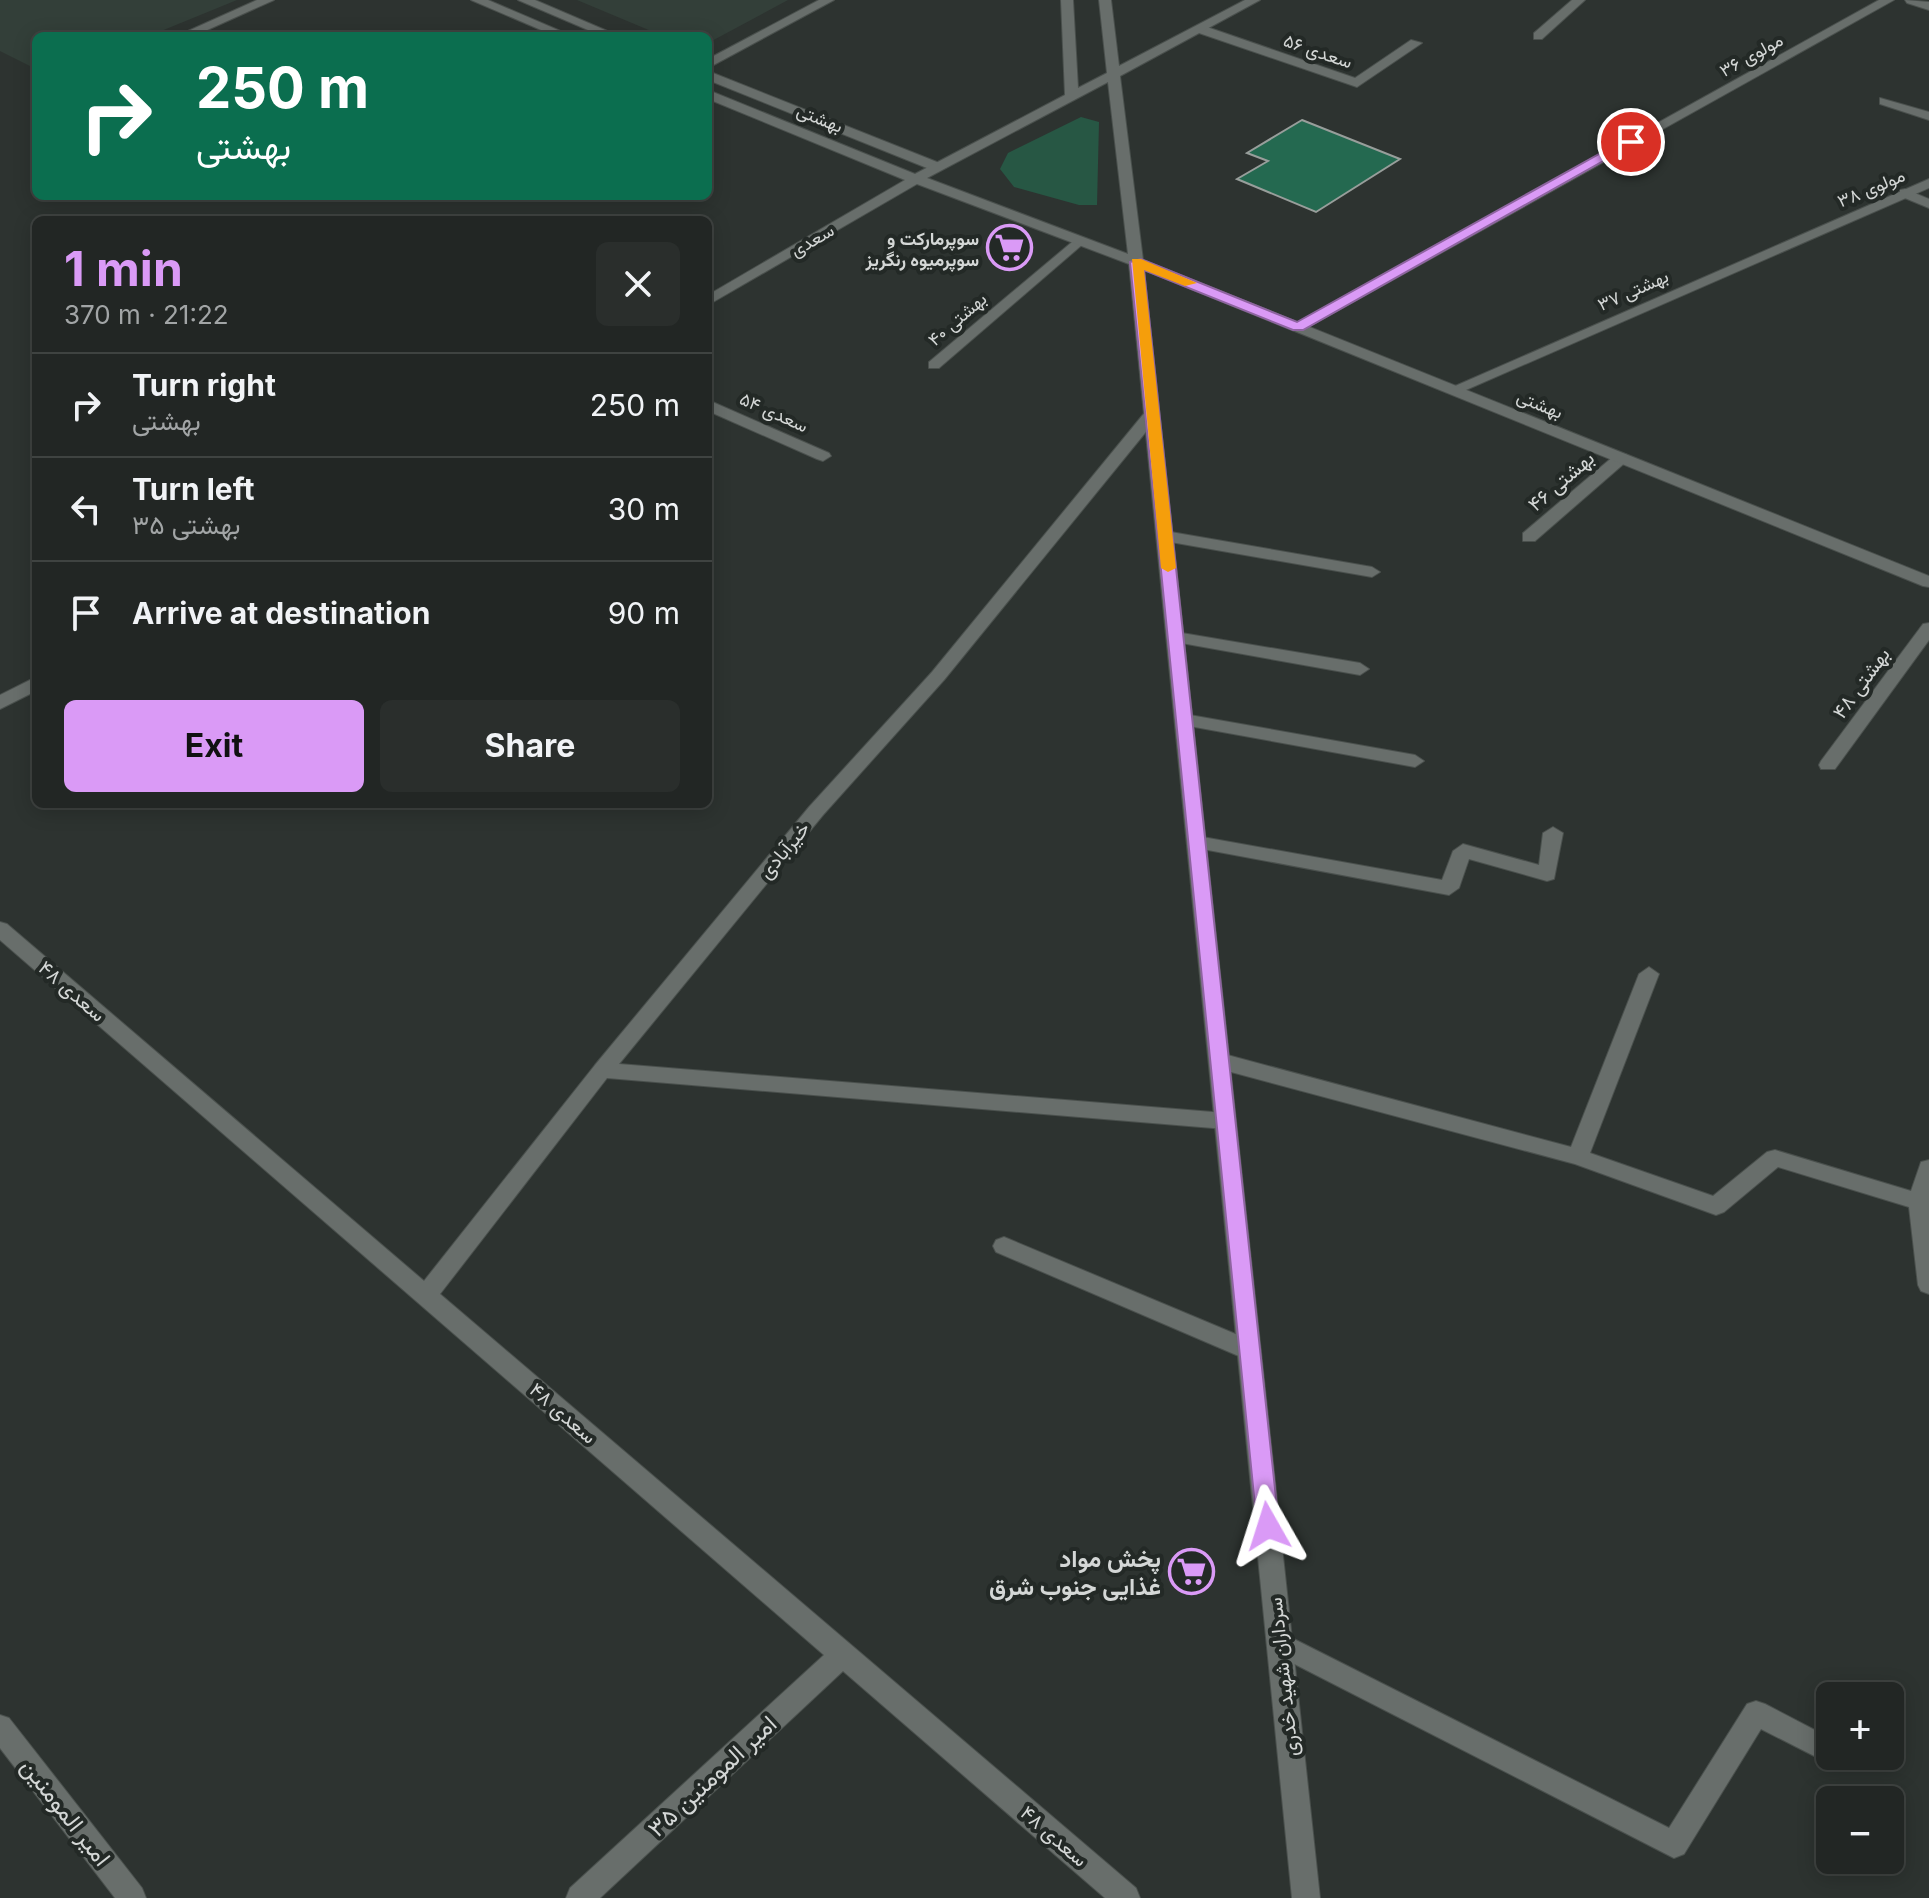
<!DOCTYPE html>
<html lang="en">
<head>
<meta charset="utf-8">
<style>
	body { margin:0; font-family:Inter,Vazirmatn,sans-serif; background:#2a2e2c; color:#f1f3f6; height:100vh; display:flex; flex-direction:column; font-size:30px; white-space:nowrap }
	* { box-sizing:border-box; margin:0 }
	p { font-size:26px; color:#a2a5a6 }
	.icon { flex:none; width:44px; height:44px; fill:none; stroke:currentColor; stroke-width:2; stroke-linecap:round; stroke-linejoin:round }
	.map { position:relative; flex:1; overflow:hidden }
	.side { position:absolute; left:32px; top:216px; width:680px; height:592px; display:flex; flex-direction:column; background:#222624; border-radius:12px; box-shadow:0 4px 20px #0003,0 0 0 2px #3f4341 }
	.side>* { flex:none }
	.banner { position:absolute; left:32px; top:32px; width:680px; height:168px; border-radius:12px; box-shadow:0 4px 20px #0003,0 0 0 2px #3f4341; background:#0b6e4f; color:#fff; overflow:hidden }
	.controls { position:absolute; left:1816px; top:1682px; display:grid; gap:16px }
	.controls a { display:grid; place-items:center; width:88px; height:88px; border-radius:12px; background:#222624; box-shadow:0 4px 20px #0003,0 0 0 2px #3f4341; font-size:40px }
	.pin { position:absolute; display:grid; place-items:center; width:68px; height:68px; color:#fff; margin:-34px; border:4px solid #fff; border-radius:50%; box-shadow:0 2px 8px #0007 }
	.me { position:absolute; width:88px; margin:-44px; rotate:354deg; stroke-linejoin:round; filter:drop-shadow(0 0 6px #0008) }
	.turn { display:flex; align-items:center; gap:28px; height:168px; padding:0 32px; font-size:36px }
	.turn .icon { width:104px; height:104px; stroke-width:2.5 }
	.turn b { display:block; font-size:56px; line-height:68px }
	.round { display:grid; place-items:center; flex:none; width:84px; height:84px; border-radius:12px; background:#2a2e2c }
	.head { display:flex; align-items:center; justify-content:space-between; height:136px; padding:0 32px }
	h1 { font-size:48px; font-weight:700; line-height:60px; color:#da9af6 }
	.primary-button { display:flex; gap:16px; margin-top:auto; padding:16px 32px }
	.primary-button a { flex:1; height:92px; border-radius:12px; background:#da9af6; color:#111; font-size:32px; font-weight:700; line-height:92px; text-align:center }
	.primary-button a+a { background:#2a2e2c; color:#f1f3f6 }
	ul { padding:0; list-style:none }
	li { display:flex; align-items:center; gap:24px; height:104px; padding:0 32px; border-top:2px solid #3f4341 }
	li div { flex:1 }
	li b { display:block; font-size:30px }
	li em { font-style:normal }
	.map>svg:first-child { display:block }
</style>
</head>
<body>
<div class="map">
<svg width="1929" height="1898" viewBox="0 0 1929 1898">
	<rect width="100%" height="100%" fill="#2d3330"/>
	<g fill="#333f39">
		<polygon points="0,0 237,0 149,36 36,36 36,69 0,51"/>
		<polygon points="577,0 788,0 708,43 708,36 663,36"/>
	</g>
	<polygon fill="#275744" points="1081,117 1099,122 1097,205 1079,205 1014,187 1000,169 1008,153"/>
	<polygon fill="#246950" stroke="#989e9b" stroke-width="2" points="1302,120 1400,159 1316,212 1237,179 1268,161 1247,153"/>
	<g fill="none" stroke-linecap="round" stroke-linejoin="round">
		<defs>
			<g id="lane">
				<polygon points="518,0 535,0 619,36 602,36"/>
				<polygon points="708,71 942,164 944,167 932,170 708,80"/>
				<polygon points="1880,98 1929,112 1929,120 1880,104"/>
				<polygon points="1905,189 1929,199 1929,208 1900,196 1900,190"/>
				<polygon points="708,400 829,453 831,456 823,461 817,459 708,411"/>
			</g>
			<g id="street">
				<polygon points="257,0 274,0 194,36 177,36"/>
				<polygon points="819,0 834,0 708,68 708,59"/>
				<polygon points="1572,0 1585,0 1542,39 1534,39 1534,33"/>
				<polygon points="1879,0 1894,0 1303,330 1293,330 1290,327"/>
				<polygon points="1196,26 1204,26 1355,78 1411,40 1422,43 1357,87 1196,32"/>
				<polygon points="1929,179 1929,188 1459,393 1449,393 1446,390"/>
				<polygon points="1078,237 1085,241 1083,244 939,368 929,368 929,362"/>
				<polygon points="1152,409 1158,411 1158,417 944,680 823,815 619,1064 1225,1113 1233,1115 1236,1121 1233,1127 1225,1129 607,1078 440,1294 1136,1888 1140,1898 1105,1898 843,1671 600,1898 566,1898 570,1888 824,1655 0,940 0,922 7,924 424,1281 595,1065 809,807 932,672 1146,411"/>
				<polygon points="1621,453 1627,455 1627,461 1535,541 1523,541 1523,533 1615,455"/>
				<polygon points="1165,531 1372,567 1380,572 1372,577 1159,540 1159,532"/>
				<polygon points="1929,623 1929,640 1835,769 1821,769 1819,765 1821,761 1923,624"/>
				<polygon points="1176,632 1360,663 1369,669 1360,675 1170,641 1167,637 1170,633"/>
				<polygon points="1184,714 1415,755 1424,761 1415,767 1178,724 1175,720 1178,716"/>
				<polygon points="1553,827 1563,833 1554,879 1547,881 1469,859 1459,888 1449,895 1197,848 1187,842 1197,836 1442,880 1453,851 1463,844 1539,865 1543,833"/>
				<polygon points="1649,967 1659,974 1590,1153 1713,1196 1767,1152 1775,1150 1911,1191 1921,1162 1929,1160 1929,1294 1921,1291 1918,1285 1909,1207 1778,1167 1724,1212 1716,1215 1575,1164 1220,1069 1213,1066 1210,1061 1213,1056 1220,1053 1571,1147 1639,974"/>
				<polygon points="1004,1237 1257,1343 1261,1350 1257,1357 1249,1360 1241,1357 996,1252 993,1246 996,1240"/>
				<polygon points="1280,1632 1669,1828 1747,1704 1756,1701 1765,1704 1830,1738 1830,1756 1841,1756 1839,1761 1830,1764 1761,1729 1684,1854 1674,1858 1271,1652 1267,1644 1271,1636"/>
			</g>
			<g id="secondary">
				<polygon points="471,0 488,0 572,36 555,36"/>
				<path d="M1061 0H1073L1078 88 1107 73 1099 0H1111L1119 66 1245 0H1260L1120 76 1143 260 1929 576V587L1923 586 1144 270 1320 1898H1292L1129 264 917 184 708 305V295L905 180 708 99V90L915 174 1065 95ZM1108 82 1128 254 927 178Z"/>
				<polygon points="1905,0 1929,2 1929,10 1907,3"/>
				<polygon points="36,677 36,691 0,709 0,695"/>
				<polygon points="0,1715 9,1718 142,1888 146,1898 115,1898 0,1748"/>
			</g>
		</defs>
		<use href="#lane" stroke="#4a504d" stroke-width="2"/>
		<use href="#street" stroke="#4a504d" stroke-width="2"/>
		<use href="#secondary" stroke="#4a504d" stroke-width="2"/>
		<use href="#lane" fill="#686e6b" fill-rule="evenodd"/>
		<use href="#street" fill="#686e6b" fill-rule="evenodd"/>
		<use href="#secondary" fill="#686e6b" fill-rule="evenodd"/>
	</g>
	<polygon fill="#da9af6" stroke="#8e64a0" stroke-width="2" points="1626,139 1637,142 1303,330 1293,330 1144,270 1279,1526 1276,1533 1268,1536 1260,1533 1257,1526 1130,262 1141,259 1297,322"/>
	<polygon fill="#f59e0b" points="1132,259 1141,259 1197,283 1185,286 1144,270 1176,568 1168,572 1161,568"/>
	<defs>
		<symbol id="supermarket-ring" viewBox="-11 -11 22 22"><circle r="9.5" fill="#232926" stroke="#da9af6" stroke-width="1.5"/><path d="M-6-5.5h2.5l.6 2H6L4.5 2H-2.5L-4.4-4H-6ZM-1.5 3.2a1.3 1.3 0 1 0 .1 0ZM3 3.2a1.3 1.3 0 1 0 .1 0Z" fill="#da9af6"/></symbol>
	</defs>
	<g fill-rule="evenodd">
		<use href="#supermarket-ring" x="984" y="222" width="51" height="51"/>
		<use href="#supermarket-ring" x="1166" y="1546" width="51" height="51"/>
	</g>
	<g text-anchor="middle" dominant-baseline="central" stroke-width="8" stroke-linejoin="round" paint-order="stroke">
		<g font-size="18" fill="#d4d7d6" stroke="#232926">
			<text transform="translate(1318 51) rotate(19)">سعدی ۵۶</text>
			<text transform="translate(1751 55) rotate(-29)">مولوی ۳۶</text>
			<text transform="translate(820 118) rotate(22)">بهشتی</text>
			<text transform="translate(1871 188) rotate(-23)">مولوی ۳۸</text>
			<text transform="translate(812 240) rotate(-30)">سعدی</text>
			<text transform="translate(1633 290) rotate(-24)">بهشتی ۳۷</text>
			<text transform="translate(957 319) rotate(-41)">بهشتی ۴۰</text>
			<text transform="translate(1540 404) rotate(22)">بهشتی</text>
			<text transform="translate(774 412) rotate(24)">سعدی ۵۴</text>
		</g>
		<g font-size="18" font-weight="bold" fill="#d4d7d6" stroke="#232926" text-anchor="end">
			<text x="979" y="238">سوپرمارکت و<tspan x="979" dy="21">سوپرمیوه رنگریز</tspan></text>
		</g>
		<g font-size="20" fill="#d4d7d6" stroke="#232926">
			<text transform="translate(1561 481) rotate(-41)">بهشتی ۴۶</text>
			<text transform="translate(1861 683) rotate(-54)">بهشتی ۴۸</text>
			<text transform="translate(784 850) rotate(-50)">خیرآبادی</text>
			<text transform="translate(72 991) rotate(41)">سعدی ۴۸</text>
			<text transform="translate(563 1413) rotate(41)">سعدی ۴۸</text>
			<text transform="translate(1283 1677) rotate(-96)">سرداران شهید خدری</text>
			<text transform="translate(1054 1836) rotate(41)">سعدی ۴۸</text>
		</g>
		<g font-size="24" font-weight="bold" fill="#d4d7d6" stroke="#232926" text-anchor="end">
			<text x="1161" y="1558">پخش مواد<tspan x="1161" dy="28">غذایی جنوب شرق</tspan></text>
		</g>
		<g font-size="24" fill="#d4d7d6" stroke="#232926">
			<text transform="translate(712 1776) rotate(-43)">امیر المومنین ۳۵</text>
			<text transform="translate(66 1812) rotate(52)">امیر المومنین</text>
		</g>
	</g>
</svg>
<div class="controls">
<a>+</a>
<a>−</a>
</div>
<div class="pin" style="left:1631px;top:142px;background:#d93025"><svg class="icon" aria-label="arrive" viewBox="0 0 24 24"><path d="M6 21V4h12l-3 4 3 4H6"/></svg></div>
<svg class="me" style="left:1268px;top:1526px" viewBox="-20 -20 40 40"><path d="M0-17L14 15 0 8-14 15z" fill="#da9af6" stroke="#fff" stroke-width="4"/></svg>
<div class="banner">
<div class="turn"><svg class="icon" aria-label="right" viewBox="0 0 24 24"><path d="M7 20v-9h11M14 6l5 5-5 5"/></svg><div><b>250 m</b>بهشتی</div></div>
</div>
<section class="side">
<div class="head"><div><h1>1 min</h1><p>370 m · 21:22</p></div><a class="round"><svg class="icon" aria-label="close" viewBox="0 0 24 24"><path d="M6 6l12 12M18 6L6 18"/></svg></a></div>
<ul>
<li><svg class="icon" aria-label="right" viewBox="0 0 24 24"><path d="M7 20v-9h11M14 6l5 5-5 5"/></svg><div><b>Turn right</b><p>بهشتی</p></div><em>250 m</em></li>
<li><svg class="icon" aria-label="left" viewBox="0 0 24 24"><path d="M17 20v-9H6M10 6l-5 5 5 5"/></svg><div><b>Turn left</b><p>بهشتی ۳۵</p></div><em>30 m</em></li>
<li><svg class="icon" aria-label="arrive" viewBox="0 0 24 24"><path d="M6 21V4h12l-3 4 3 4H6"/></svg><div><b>Arrive at destination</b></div><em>90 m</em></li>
</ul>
<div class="primary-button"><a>Exit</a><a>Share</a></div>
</section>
</div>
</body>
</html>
